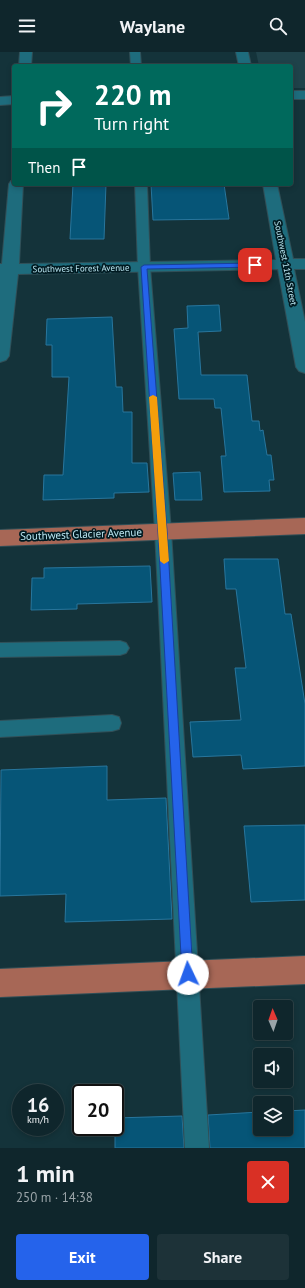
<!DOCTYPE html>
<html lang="en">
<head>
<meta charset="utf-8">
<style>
	body { margin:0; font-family:"PT Sans",sans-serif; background:#1d3238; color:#f1f3f6; height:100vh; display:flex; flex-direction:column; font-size:15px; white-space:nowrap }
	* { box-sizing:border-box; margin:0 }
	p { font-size:13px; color:#9ba5a9 }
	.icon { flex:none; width:22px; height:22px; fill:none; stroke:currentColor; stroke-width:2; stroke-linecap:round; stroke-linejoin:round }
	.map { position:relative; height:1096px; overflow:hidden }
	.sheet { display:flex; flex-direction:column; background:#0f262c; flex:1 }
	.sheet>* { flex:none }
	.hud { position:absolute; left:12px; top:12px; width:281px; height:122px; border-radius:4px; box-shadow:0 2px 6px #0003,0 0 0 1px #2f4348; background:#00695c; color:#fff; overflow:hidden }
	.needle { width:26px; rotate:358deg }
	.tools { position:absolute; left:253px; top:948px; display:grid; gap:8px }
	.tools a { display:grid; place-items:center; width:40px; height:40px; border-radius:4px; background:#0f262c; box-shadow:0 2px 6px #0003,0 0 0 1px #2f4348; font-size:20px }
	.speed { position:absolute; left:12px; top:1032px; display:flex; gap:8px; font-size:20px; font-weight:700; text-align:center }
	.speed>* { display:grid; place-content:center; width:52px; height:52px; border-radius:50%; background:#0f262c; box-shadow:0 2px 6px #0003,0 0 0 1px #2f4348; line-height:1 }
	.speed small { font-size:10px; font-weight:400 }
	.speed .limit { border:2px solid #111; border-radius:6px; background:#fff; color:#111 }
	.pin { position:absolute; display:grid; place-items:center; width:34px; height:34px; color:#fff; margin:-17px; border-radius:8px; box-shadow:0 2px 6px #0006 }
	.me { position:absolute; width:44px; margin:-22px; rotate:357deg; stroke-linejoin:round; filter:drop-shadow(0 0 3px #0008) }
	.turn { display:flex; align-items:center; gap:14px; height:84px; padding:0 16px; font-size:18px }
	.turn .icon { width:52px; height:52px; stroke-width:2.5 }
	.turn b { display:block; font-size:28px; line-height:34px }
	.then { display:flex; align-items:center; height:38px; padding:0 16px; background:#0003; gap:8px; font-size:15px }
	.round { display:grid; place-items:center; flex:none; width:42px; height:42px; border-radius:4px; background:#1d3238 }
	.summary { display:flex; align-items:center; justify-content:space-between; height:68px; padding:0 16px }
	h1 { font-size:24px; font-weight:700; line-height:30px }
	.button { display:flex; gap:8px; margin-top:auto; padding:8px 16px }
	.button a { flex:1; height:46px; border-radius:4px; background:#2563eb; color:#fff; font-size:16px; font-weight:700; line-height:46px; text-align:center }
	.button a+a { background:#1d3238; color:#f1f3f6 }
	header { display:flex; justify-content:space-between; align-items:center; height:52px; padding:0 16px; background:#0f262c; font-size:18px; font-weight:700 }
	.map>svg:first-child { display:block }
</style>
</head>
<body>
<header><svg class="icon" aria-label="menu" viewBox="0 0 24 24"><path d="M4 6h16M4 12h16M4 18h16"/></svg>Waylane<svg class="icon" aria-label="search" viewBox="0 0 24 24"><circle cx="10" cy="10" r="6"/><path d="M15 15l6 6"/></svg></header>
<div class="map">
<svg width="305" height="1096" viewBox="0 0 305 1096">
	<rect width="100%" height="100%" fill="#14333a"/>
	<polygon fill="#1f424a" points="256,0 305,0 305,36 291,36 291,14 259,14"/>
	<g fill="#065577" stroke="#28769d">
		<polygon points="73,132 106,132 104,187 70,187"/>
		<polygon points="151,132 224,132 229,167 153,168"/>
		<polygon points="219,253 221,279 198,280 201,323 247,323 252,369 259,369 260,379 263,378 267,403 271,403 274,428 269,428 270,439 224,440 221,404 226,404 221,356 215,356 214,347 179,347 174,277 188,276 187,254"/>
		<polygon points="112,265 116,335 122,335 123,360 132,360 132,411 147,411 149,440 114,441 114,446 43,448 44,423 63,423 69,325 52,325 52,293 46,293 47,267"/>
		<polygon points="200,420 202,448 175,448 173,421"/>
		<polygon points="224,507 278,507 285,562 291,562 305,652 305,714 243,717 241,703 193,705 190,670 241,668 235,616 246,616 236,537 226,537"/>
		<polygon points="150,514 152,550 77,552 77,557 31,558 32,526 44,526 44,516"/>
		<polygon points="107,714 107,748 166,746 172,867 65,870 66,842 0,844 1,718"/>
		<polygon points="305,773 305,848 251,850 244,774"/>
		<polygon points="305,1058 305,1096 210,1096 208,1063 260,1060 260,1077 286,1077 286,1059"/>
		<polygon points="182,1064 184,1096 115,1096 115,1066"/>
	</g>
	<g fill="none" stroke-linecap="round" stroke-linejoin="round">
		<defs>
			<g id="service">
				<polygon points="130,0 140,0 141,14 131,14"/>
				<polygon points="135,132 147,132 150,215 171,479 209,1096 185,1096 155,479 138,215"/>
				<polygon points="120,589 126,591 129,596 126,601 120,603 0,605 0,591"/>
				<polygon points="112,663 119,665 121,671 119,677 112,679 0,685 0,669"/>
			</g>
			<g id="minor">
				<polygon points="20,0 32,0 31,14 19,14"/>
				<polygon points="236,0 248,0 251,14 239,14"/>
				<rect x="291" y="39" width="14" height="8"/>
				<polygon points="14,44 14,52 0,53 0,45"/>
				<polygon points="14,128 14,132 23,132 19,212 276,208 263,132 277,132 293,207 305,207 305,217 294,217 305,270 305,321 299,319 296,315 278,217 18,222 9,304 6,308 0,310 0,212 2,212 9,132 11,129"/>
			</g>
			<g id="trunk">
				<polygon points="305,466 305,482 0,494 0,478"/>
				<polygon points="305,904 305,932 0,945 0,917"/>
			</g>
		</defs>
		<use href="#service" stroke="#314f57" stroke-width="2"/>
		<use href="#minor" stroke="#314f57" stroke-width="2"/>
		<use href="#trunk" stroke="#314f57" stroke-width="2"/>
		<use href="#service" fill="#1e6c7d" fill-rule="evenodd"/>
		<use href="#minor" fill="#1e6c7d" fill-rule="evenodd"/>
		<use href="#trunk" fill="#a76756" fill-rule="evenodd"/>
	</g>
	<polygon fill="#2563eb" stroke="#184099" points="255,211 257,212 257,215 147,217 167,479 193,922 192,927 188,928 183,927 182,922 158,479 141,215 144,213"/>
	<polygon fill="#f59e0b" points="153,343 157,345 169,509 164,512 160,509 149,345"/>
	<g text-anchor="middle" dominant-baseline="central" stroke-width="3.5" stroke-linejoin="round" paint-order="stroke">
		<g font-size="9" fill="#bbe7f2" stroke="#001a21">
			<text transform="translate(286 211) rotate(79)">Southwest 11th Street</text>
			<text transform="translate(81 216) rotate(-1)">Southwest Forest Avenue</text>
		</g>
		<g font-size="11" fill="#bbe7f2" stroke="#001a21">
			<text transform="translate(81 482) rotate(-2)">Southwest Glacier Avenue</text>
		</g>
	</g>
</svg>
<div class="tools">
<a><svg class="needle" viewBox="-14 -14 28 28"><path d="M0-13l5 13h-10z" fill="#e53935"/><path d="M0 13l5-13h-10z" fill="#9ba5a9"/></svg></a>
<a><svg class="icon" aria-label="sound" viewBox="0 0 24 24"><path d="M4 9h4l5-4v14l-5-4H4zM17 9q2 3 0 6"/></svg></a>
<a><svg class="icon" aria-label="layers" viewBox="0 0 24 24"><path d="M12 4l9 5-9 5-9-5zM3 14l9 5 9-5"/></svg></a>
</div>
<div class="speed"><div>16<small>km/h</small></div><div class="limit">20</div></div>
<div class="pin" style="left:255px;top:213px;background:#d93025"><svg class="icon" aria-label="arrive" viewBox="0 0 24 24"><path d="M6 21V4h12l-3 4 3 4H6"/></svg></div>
<svg class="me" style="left:188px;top:922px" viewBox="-20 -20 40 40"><circle r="19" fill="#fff"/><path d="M0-13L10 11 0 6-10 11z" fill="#2563eb"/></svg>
<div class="hud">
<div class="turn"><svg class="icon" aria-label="right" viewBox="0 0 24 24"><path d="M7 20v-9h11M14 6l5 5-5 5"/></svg><div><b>220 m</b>Turn right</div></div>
<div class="then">Then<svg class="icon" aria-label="arrive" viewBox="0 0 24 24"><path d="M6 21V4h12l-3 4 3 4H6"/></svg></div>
</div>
</div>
<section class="sheet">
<div class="summary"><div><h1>1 min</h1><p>250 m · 14:38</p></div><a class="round" style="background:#d93025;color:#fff"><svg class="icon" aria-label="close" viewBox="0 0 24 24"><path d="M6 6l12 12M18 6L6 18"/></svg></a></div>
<div class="button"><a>Exit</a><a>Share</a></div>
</section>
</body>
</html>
